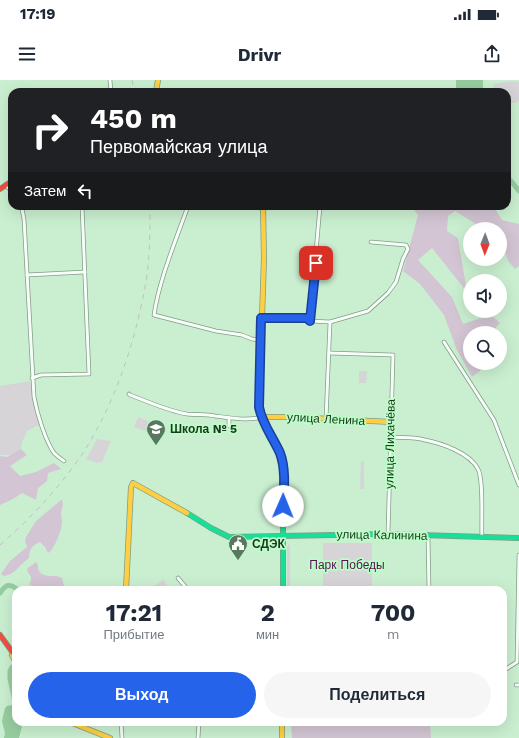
<!DOCTYPE html>
<html lang="ru">
<head>
<meta charset="utf-8">
<style>
	body { margin:0; font-family:"Work Sans",sans-serif; background:#f6f6f7; color:#1f2937; height:100vh; display:flex; flex-direction:column; font-size:15px; white-space:nowrap }
	* { box-sizing:border-box; margin:0 }
	p { font-size:13px; color:#747a83 }
	.icon { flex:none; width:22px; height:22px; fill:none; stroke:currentColor; stroke-width:2; stroke-linecap:round; stroke-linejoin:round }
	.map { position:relative; flex:1; overflow:hidden }
	.panel { position:absolute; left:12px; top:506px; width:495px; height:140px; display:flex; flex-direction:column; background:#fff; border-radius:12px; box-shadow:0 4px 16px #0002 }
	.panel>* { flex:none }
	.top-card { position:absolute; left:8px; top:8px; width:503px; height:122px; border-radius:12px; box-shadow:0 4px 16px #0002; background:#202124; color:#fff; overflow:hidden }
	.needle { width:26px; rotate:181deg }
	.tools { position:absolute; left:463px; top:142px; display:grid; gap:8px }
	.tools a { display:grid; place-items:center; width:44px; height:44px; border-radius:50%; background:#fff; box-shadow:0 4px 16px #0002; font-size:20px }
	.pin { position:absolute; display:grid; place-items:center; width:34px; height:34px; color:#fff; margin:-17px; border-radius:8px; box-shadow:0 2px 6px #0006 }
	.me { position:absolute; width:44px; margin:-22px; rotate:1deg; stroke-linejoin:round; filter:drop-shadow(0 0 3px #0008) }
	.turn { display:flex; align-items:center; gap:14px; height:84px; padding:0 16px; font-size:18px }
	.turn .icon { width:52px; height:52px; stroke-width:2.5 }
	.turn b { display:block; font-size:28px; line-height:34px }
	.then { display:flex; align-items:center; height:38px; padding:0 16px; background:#0003; gap:8px; font-size:15px }
	.eta { display:flex; justify-content:space-evenly; align-items:center; height:68px; text-align:center }
	.eta b { font-size:24px; font-weight:700; line-height:28px }
	.primary-button { display:flex; gap:8px; margin-top:auto; padding:8px 16px }
	.primary-button a { flex:1; height:46px; border-radius:24px; background:#2563eb; color:#fff; font-size:16px; font-weight:700; line-height:46px; text-align:center }
	.primary-button a+a { background:#f6f6f7; color:#1f2937 }
	.status { display:flex; justify-content:space-between; align-items:center; height:28px; padding:0 20px; background:#fff; direction:ltr }
	.status svg { height:11px; fill:currentColor }
	header { display:flex; justify-content:space-between; align-items:center; height:52px; padding:0 16px; background:#fff; font-size:18px; font-weight:700 }
	.map>svg:first-child { display:block }
</style>
</head>
<body>
<div class="status"><b>17:19</b><svg viewBox="0 0 49 12"><path d="M0 12V9h3v3zM5 12V6h3v6zM10 12V3h3v9zM15 12V0h3v12zM26 1h20v11H26zM47 4h2v5h-2z"/></svg></div>
<header><svg class="icon" aria-label="menu" viewBox="0 0 24 24"><path d="M4 6h16M4 12h16M4 18h16"/></svg>Drivr<svg class="icon" aria-label="share" viewBox="0 0 24 24"><path d="M12 15V3M7 8l5-5 5 5M5 13v7h14v-7"/></svg></header>
<div class="map">
<svg width="519" height="658" viewBox="0 0 519 658">
	<rect width="100%" height="100%" fill="#caefd0"/>
	<g fill="#d7d4d8">
		<polygon points="512,1 519,2 519,21 516,23 507,23 507,12 492,12 494,4"/>
		<polygon points="359,291 367,291 366,303 359,303"/>
		<polygon points="30,301 39,345 27,351 22,362 20,375 0,375 0,306"/>
		<polygon points="138,337 155,344 151,353 134,347"/>
		<polygon points="97,359 111,361 102,382 97,383 86,379"/>
		<polygon points="361,381 364,381 364,409 360,409"/>
		<rect x="323" y="463" width="49" height="44"/>
		<polygon points="290,464 290,510 287,510 287,466"/>
		<polygon points="163,500 167,505 160,510 155,510 153,507"/>
	</g>
	<g fill="#d3c5d3">
		<polygon points="411,126 491,126 494,127 502,140 519,144 519,186 515,189 508,181 502,161 500,160 500,149 484,149 455,131 448,136 447,151 458,158 467,212 432,168 418,180 452,217 463,244 491,235 500,243 491,253 470,253 470,283 490,283 472,297 456,268 444,235 420,204 403,191 418,135"/>
		<polygon points="500,259 502,259 507,270 500,275"/>
		<polygon points="21,369 27,375 10,386 20,396 36,392 54,383 61,389 48,393 47,401 38,408 36,420 22,413 13,419 0,425 0,376 7,377"/>
		<path d="M61 420H62C64 425 62 428 61 433 61 436 62 439 62 442 62 450 54 470 48 473L45 467 40 462C32 465 29 470 29 478 20 484 16 494 4 496L1 494 10 481 27 467 25 461 26 457 36 441Z"/>
		<path d="M36 482 38 485C37 501 56 493 62 498L65 510H42L39 506H32L29 504 31 501V497L27 491 28 488Z"/>
		<polygon points="291,642 430,643 431,658 292,658"/>
	</g>
	<g fill="#96cda0">
		<rect x="456" y="0" width="27" height="12"/>
		<polygon points="16,624 16,642 23,642 19,658 4,658 5,653 2,641 5,628 7,626"/>
	</g>
	<g fill="none" stroke-linecap="round" stroke-linejoin="round">
		<g stroke="#96cda0" stroke-width="5">
			<polyline points="507,98 511,101 519,111"/>
			<path d="M0 513C6 504 10 503 18 510"/>
			<polyline points="16,630 14,617 10,599 10,591 12,587 16,585"/>
		</g>
		<defs>
			<g id="street">
				<polyline points="110,0 111,12"/>
				<polyline points="6,105 12,112"/>
				<path d="M21 126 22 129 24 139 34 317C37 333 45 360 54 373 57 376 61 379 64 381"/>
				<path d="M188 126C176 160 159 200 154 235L216 251 242 255 252 259 260 260"/>
				<polyline points="27,195 85,192"/>
				<polyline points="261,238 307,239 310,241 330,242 368,231 388,213 396,202 403,179 408,169 406,165 371,162"/>
				<polyline points="310,241 320,126"/>
				<polyline points="444,262 494,340 519,405"/>
				<polyline points="329,273 393,275 388,454"/>
				<polyline points="32,298 41,295 89,294 82,126"/>
				<path d="M129 314 130 315C149 322 168 331 187 334 196 335 206 334 215 336 230 338 247 341 262 337"/>
				<polyline points="326,339 330,242"/>
				<polyline points="229,346 229,338"/>
				<path d="M391 357C402 358 414 357 425 360 441 363 470 373 478 389 484 400 481 443 482 457"/>
				<polyline points="428,456 429,510"/>
				<polyline points="178,498 188,510"/>
				<polyline points="503,591 517,582 519,475"/>
				<polyline points="516,605 519,605"/>
				<polyline points="121,642 122,658"/>
				<polyline points="198,658 199,642"/>
			</g>
			<g id="fast">
				<polyline points="262,338 279,372 283,388 283,510"/>
				<polyline points="187,433 211,448 229,457 388,454 519,458"/>
			</g>
			<g id="slow">
				<polyline points="156,12 158,0"/>
				<polyline points="262,337 291,337 391,342"/>
				<polyline points="262,338 259,327 264,178 263,126"/>
				<polyline points="126,510 131,407 133,403 187,433"/>
				<polyline points="12,575 16,583"/>
				<polyline points="70,642 110,658"/>
				<polyline points="282,642 282,658"/>
			</g>
			<g id="jam">
				<polyline points="0,109 12,101"/>
				<polyline points="0,555 16,577"/>
			</g>
		</defs>
		<use href="#street" stroke="#819e86" stroke-width="4.5"/>
		<use href="#fast" stroke="#819e86" stroke-width="6"/>
		<use href="#slow" stroke="#819e86" stroke-width="6"/>
		<use href="#jam" stroke="#819e86" stroke-width="6"/>
		<use href="#street" stroke="#f7fdf8" stroke-width="3"/>
		<use href="#fast" stroke="#16e098" stroke-width="4.5"/>
		<use href="#slow" stroke="#ffcf43" stroke-width="4.5"/>
		<use href="#jam" stroke="#f24e42" stroke-width="4.5"/>
		<g stroke="#bac3bc" stroke-width="1" stroke-dasharray="5 5" stroke-linecap="butt">
			<polyline points="132,0 134,12"/>
			<path d="M0 465C30 439 58 409 81 376 114 326 134 266 145 207 150 181 150 153 150 126"/>
		</g>
	</g>
	<g fill="none" stroke-linecap="round" stroke-linejoin="round">
		<defs>
			<path id="route" d="M283 426C284 409 286 389 280 373 273 357 262 344 259 327L261 238H307L310 241 316 183"/>
		</defs>
		<use href="#route" stroke="#184099" stroke-width="10"/>
		<use href="#route" stroke="#2563eb" stroke-width="7"/>
	</g>
	<defs>
		<symbol id="school-pin" viewBox="-11 -11 22 30"><path d="M0 17L-7.5 6A9.5 9.5 0 1 1 7.5 6Z" fill="#5a775f" stroke="#bbfec6"/><path d="M0-5L7-2L0 1L-7-2ZM-4 1L0 2.5L4 1V4Q0 6-4 4Z" fill="#fff"/></symbol>
		<symbol id="civic-pin" viewBox="-11 -11 22 30"><path d="M0 17L-7.5 6A9.5 9.5 0 1 1 7.5 6Z" fill="#5a775f" stroke="#bbfec6"/><path d="M-.6-6.5H3V-4.5H.6V-3L4-1V1h2V6H-6V1h2V-1L-.6-3ZM-1.2 2.5V6h2.4V2.5Z" fill="#fff"/></symbol>
	</defs>
	<g fill-rule="evenodd">
		<use href="#school-pin" x="145" y="338" width="22" height="30"/>
		<use href="#civic-pin" x="227" y="453" width="22" height="30"/>
	</g>
	<g text-anchor="middle" dominant-baseline="central" stroke-width="3.5" stroke-linejoin="round" paint-order="stroke">
		<g font-size="12" fill="#1d3722" stroke="#bbfec6">
			<text transform="translate(326 339) rotate(3)">улица Ленина</text>
			<text transform="translate(390 364) rotate(-89)">улица Лихачёва</text>
			<text transform="translate(382 455) rotate(1)">улица Калинина</text>
		</g>
		<g font-size="12" font-weight="bold" fill="#1d3722" stroke="#bbfec6" text-anchor="start">
			<text x="170" y="349">Школа № 5</text>
			<text x="252" y="464">СДЭК</text>
		</g>
		<g font-size="12" fill="#571455" stroke="#bbfec6">
			<text x="347" y="485">Парк Победы</text>
		</g>
	</g>
</svg>
<div class="tools">
<a><svg class="needle" viewBox="-14 -14 28 28"><path d="M0-13l5 13h-10z" fill="#e53935"/><path d="M0 13l5-13h-10z" fill="#747a83"/></svg></a>
<a><svg class="icon" aria-label="sound" viewBox="0 0 24 24"><path d="M4 9h4l5-4v14l-5-4H4zM17 9q2 3 0 6"/></svg></a>
<a><svg class="icon" aria-label="search" viewBox="0 0 24 24"><circle cx="10" cy="10" r="6"/><path d="M15 15l6 6"/></svg></a>
</div>
<div class="pin" style="left:316px;top:183px;background:#d93025"><svg class="icon" aria-label="arrive" viewBox="0 0 24 24"><path d="M6 21V4h12l-3 4 3 4H6"/></svg></div>
<svg class="me" style="left:283px;top:426px" viewBox="-20 -20 40 40"><circle r="19" fill="#fff"/><path d="M0-13L10 11 0 6-10 11z" fill="#2563eb"/></svg>
<div class="top-card">
<div class="turn"><svg class="icon" aria-label="right" viewBox="0 0 24 24"><path d="M7 20v-9h11M14 6l5 5-5 5"/></svg><div><b>450 m</b>Первомайская улица</div></div>
<div class="then">Затем<svg class="icon" aria-label="left" viewBox="0 0 24 24"><path d="M17 20v-9H6M10 6l-5 5 5 5"/></svg></div>
</div>
<section class="panel">
<div class="eta">
<div><b>17:21</b><p>Прибытие</p></div>
<div><b>2</b><p>мин</p></div>
<div><b>700</b><p>m</p></div>
</div>
<div class="primary-button"><a>Выход</a><a>Поделиться</a></div>
</section>
</div>
</body>
</html>
